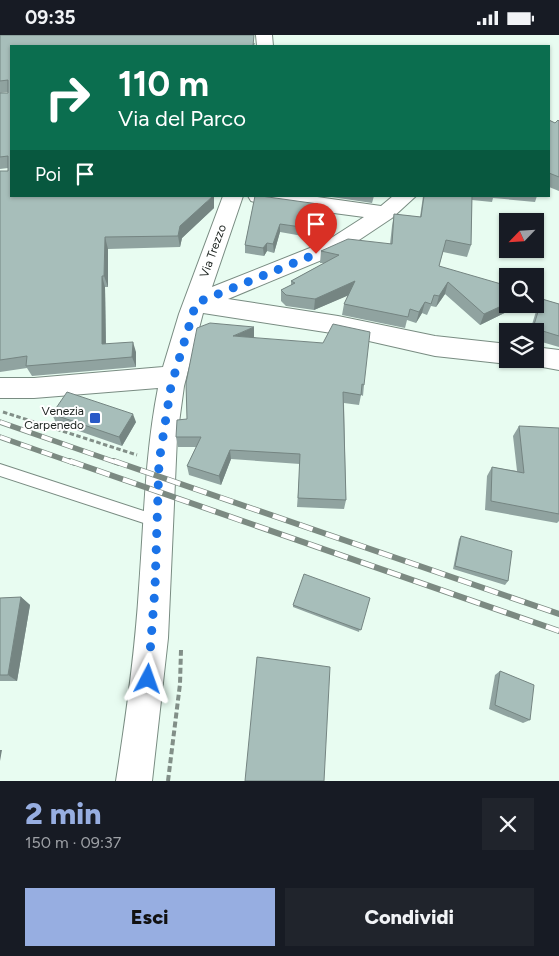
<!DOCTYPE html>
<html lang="it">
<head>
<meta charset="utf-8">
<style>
	body { margin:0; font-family:Figtree,sans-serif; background:#20242c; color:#f1f3f6; height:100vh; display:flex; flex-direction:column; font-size:19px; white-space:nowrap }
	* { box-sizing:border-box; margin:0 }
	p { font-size:16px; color:#9ea1a6 }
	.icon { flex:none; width:28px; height:28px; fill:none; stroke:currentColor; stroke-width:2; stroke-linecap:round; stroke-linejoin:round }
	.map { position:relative; height:746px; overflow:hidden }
	.sheet { display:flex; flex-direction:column; background:#171b24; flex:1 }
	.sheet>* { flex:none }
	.hud { position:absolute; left:10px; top:10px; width:540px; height:152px; border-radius:0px; box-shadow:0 1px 4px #0004; background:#0b6e4f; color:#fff; overflow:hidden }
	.needle { width:32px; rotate:245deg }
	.tools { position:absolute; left:499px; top:178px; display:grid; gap:10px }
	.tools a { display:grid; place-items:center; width:45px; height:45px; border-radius:0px; background:#171b24; box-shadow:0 1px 4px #0004; font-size:25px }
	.pin { position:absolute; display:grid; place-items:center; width:42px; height:42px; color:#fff; margin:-51px -21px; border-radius:50% 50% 50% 0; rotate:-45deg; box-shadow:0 0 5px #0007 }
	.pin .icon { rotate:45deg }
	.me { position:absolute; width:55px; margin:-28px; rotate:4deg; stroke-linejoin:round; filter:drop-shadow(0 0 4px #0008) }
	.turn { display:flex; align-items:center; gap:18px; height:105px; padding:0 25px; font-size:22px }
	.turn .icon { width:65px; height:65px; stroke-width:2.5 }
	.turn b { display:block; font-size:35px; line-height:42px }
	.then { display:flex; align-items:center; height:48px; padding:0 25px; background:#0003; gap:10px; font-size:19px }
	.round { display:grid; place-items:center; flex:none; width:52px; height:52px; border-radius:0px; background:#20242c }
	.overview { display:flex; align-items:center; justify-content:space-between; height:85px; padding:0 25px }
	h1 { font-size:30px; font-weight:800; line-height:38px; color:#97aee1 }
	.button { display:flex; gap:10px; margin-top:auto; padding:10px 25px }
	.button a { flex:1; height:58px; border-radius:0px; background:#97aee1; color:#111; font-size:20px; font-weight:800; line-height:58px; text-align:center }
	.button a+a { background:#20242c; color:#f1f3f6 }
	.status { display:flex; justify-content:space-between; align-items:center; height:35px; padding:0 25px; background:#171b24; direction:ltr }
	.status svg { height:14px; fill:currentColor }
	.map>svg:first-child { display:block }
</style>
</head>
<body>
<div class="status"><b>09:35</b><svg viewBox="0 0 49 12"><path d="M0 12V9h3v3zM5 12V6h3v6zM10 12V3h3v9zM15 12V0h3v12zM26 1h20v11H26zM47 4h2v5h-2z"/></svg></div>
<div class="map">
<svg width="559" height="746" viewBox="0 0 559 746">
	<rect width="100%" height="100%" fill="#e8fcf1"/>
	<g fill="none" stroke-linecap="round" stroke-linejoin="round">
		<defs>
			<polygon id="service" points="0,429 156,480 161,481 163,486 161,491 156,492 0,441"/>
			<g id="minor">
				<polygon points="256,0 272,0 273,11 257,11"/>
				<path d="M223 161H243L212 252 325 207 364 182 258 168 251 166 248 161H310L381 171 393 161H416L392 183 341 217 228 264 338 281 435 301 508 309V324H518L508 329 435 321 338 299 203 278 184 351 177 402 168 603 152 746H116C126 682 135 618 139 553 144 486 145 419 158 353L34 363H0V343H34L163 332 179 279Z"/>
				<polygon points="535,312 559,315 559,335 526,329 523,324 535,324"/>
			</g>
		</defs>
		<use href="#service" stroke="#798c82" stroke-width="2"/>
		<use href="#minor" stroke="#798c82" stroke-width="2"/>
		<polyline stroke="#828f88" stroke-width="3" stroke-dasharray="4.5 2.5" stroke-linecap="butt" points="3,377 137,420"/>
		<polyline stroke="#828f88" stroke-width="4" stroke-dasharray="6 3" stroke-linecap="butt" points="168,746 180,649 181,615"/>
		<use href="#service" fill="#fff" fill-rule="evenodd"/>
		<use href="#minor" fill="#fff" fill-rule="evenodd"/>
		<defs>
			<g id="rail-far1">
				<polyline points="0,387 118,428"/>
				<polyline points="0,402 74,428"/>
			</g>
			<g id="rail">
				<polyline points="70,426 559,596"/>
				<polyline points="114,426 559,579"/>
			</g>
		</defs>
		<use href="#rail-far1" stroke="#7c8a82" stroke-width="5.5"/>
		<use href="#rail" stroke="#7c8a82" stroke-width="6"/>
		<use href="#rail-far1" stroke="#fff" stroke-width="4" stroke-dasharray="11" stroke-linecap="butt"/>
		<use href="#rail" stroke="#fff" stroke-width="4.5" stroke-dasharray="14" stroke-linecap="butt"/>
	</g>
	<g fill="#90a3a0">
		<polygon points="0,0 255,8 254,11 11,11 214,173 182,203 180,212 108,214 108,252 105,252 106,309 136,317 136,332 32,341 27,333 0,337 0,136 8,136 8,133 0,134 0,58 8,58 8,57 0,58"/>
		<polygon points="549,85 555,88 559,86 559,156 549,152"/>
		<polygon points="255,161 317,178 314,203 280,197 274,218 267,216 264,221 245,218 245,210"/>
		<polygon points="325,161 374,161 372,168"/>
		<polygon points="423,161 537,161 535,167 493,163 492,167 472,165 471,210 467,222 443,217 439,231 508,269 523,269 480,290 445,259 436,272 431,271 427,280 422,278 416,288 407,285 405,293 342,280 344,269 348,260 314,275 286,271 281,266 281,255 291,250 291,246 324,228 320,228 321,216 390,209 392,191 394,179 420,182"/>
		<polygon points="542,264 559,269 559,312 535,305 535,296 530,296 537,273"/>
		<polygon points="254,302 364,350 363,361 361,360 359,370 344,368 346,465 344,474 297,472 300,429 231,424 221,450 189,440 187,431 196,412 178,412 176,402 187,384"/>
		<polygon points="52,379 136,387 122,411 56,388"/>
		<polygon points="519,391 559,479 559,486 557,488 485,475 487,441 492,432 517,436 513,401"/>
		<polygon points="461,501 508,546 505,550 453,534 459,504"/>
		<polygon points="21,562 30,570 17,646 0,646 0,563"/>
		<polygon points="370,563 359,597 293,572 293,570"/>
		<polygon points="500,636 530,685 523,688 489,674 495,640"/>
	</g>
	<g fill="#758582">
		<polygon points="213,161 214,161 214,173 182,203 180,212 178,201 180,191"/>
		<polygon points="280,189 280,197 274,218 273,209"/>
		<polygon points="105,202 108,214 108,252 104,241"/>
		<polygon points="267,208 267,216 264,221 263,213"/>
		<polygon points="102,241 105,252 106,320 102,309"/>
		<polygon points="355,246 354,258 314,275 315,264"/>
		<polygon points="448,247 445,259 436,272 439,261"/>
		<polygon points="425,267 422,278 416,288 419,277"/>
		<polygon points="508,268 508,269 523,269 480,290 484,279"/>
		<polygon points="254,292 254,303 233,301"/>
		<polygon points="133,307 136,317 136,332 132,322"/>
		<polygon points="133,379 136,387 122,411 119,402"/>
		<polygon points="230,415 231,424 221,450 219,441"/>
		<polygon points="21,562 30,570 17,646 8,640"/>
		<polygon points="0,715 2,715 0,726"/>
	</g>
	<g fill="#a7beba" stroke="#758582">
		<polygon points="0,0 254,0 253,11 11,11 11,161 213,161 180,191 178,201 105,202 104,241 102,241 102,309 133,307 132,322 26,331 27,321 0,325 0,136 8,136 8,121 0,122 0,58 8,58 8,45 0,46"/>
		<polygon points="549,85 555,88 558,85 559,86 559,142 549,138"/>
		<polygon points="255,161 261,161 318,169 315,194 280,189 273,209 267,208 263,213 245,210"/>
		<polygon points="424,161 472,161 471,210 446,205 439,231 508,251 508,268 484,279 448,247 439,261 434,260 431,269 425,267 419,277 410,274 408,282 344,269 355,246 315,264 286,260 281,255 295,248 291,246 339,220 321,216 348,204 392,209 394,179 421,182"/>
		<polygon points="542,264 559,269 559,301 533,293"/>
		<polygon points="210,288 254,292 233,301 323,308 333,289 370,297 364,350 362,349 361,360 343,357 346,465 298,463 300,419 230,415 219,441 187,431 201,402 176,402 177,385 187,384 186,348 197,293"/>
		<polygon points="67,357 133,379 119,402 52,379"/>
		<polygon points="519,391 559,393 559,479 491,466 492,432 524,438"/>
		<polygon points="461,501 512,516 508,546 455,531"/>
		<polygon points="304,539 370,563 361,595 293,570"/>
		<polygon points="21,562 8,640 0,640 0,563"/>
		<polygon points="257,622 330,632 324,746 245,746"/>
		<polygon points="500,636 534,650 530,685 495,670"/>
	</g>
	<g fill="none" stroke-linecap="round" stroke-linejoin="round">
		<polyline stroke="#1a73e8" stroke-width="9" stroke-dasharray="0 16.2" points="148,644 155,553 159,427 171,351 196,268 316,219"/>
	</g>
	<rect fill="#2859c7" stroke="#fff" stroke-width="2" x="89" y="377" width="12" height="12" rx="2.5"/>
	<g text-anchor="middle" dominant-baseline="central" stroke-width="4" stroke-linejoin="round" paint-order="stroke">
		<g font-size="12" fill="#1b221e" stroke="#fff">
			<text transform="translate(213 216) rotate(-70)">Via Trezzo</text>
		</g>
		<g font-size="12" fill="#1b221e" stroke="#fff" text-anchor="end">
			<text x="84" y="376">Venezia<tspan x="84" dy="14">Carpenedo</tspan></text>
		</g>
	</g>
</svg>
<div class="tools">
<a><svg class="needle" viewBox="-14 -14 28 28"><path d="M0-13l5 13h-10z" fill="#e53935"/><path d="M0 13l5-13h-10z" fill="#9ea1a6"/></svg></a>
<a><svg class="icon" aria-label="search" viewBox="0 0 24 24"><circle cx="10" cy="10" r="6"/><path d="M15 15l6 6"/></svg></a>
<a><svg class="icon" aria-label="layers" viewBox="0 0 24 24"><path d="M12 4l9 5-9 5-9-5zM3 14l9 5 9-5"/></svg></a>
</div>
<div class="pin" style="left:316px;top:219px;background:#d93025"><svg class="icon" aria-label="arrive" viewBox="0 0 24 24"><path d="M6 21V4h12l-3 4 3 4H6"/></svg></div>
<svg class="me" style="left:148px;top:644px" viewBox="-20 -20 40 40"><path d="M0-17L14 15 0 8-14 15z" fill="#1a73e8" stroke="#fff" stroke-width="4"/></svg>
<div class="hud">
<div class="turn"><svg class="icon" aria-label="right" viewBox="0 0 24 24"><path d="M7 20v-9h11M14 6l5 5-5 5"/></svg><div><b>110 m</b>Via del Parco</div></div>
<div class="then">Poi<svg class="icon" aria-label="arrive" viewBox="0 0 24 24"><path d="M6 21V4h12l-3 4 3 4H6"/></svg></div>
</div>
</div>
<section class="sheet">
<div class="overview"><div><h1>2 min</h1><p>150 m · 09:37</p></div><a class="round"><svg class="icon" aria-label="close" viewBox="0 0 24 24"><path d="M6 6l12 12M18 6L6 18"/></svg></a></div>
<div class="button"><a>Esci</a><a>Condividi</a></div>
</section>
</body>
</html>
